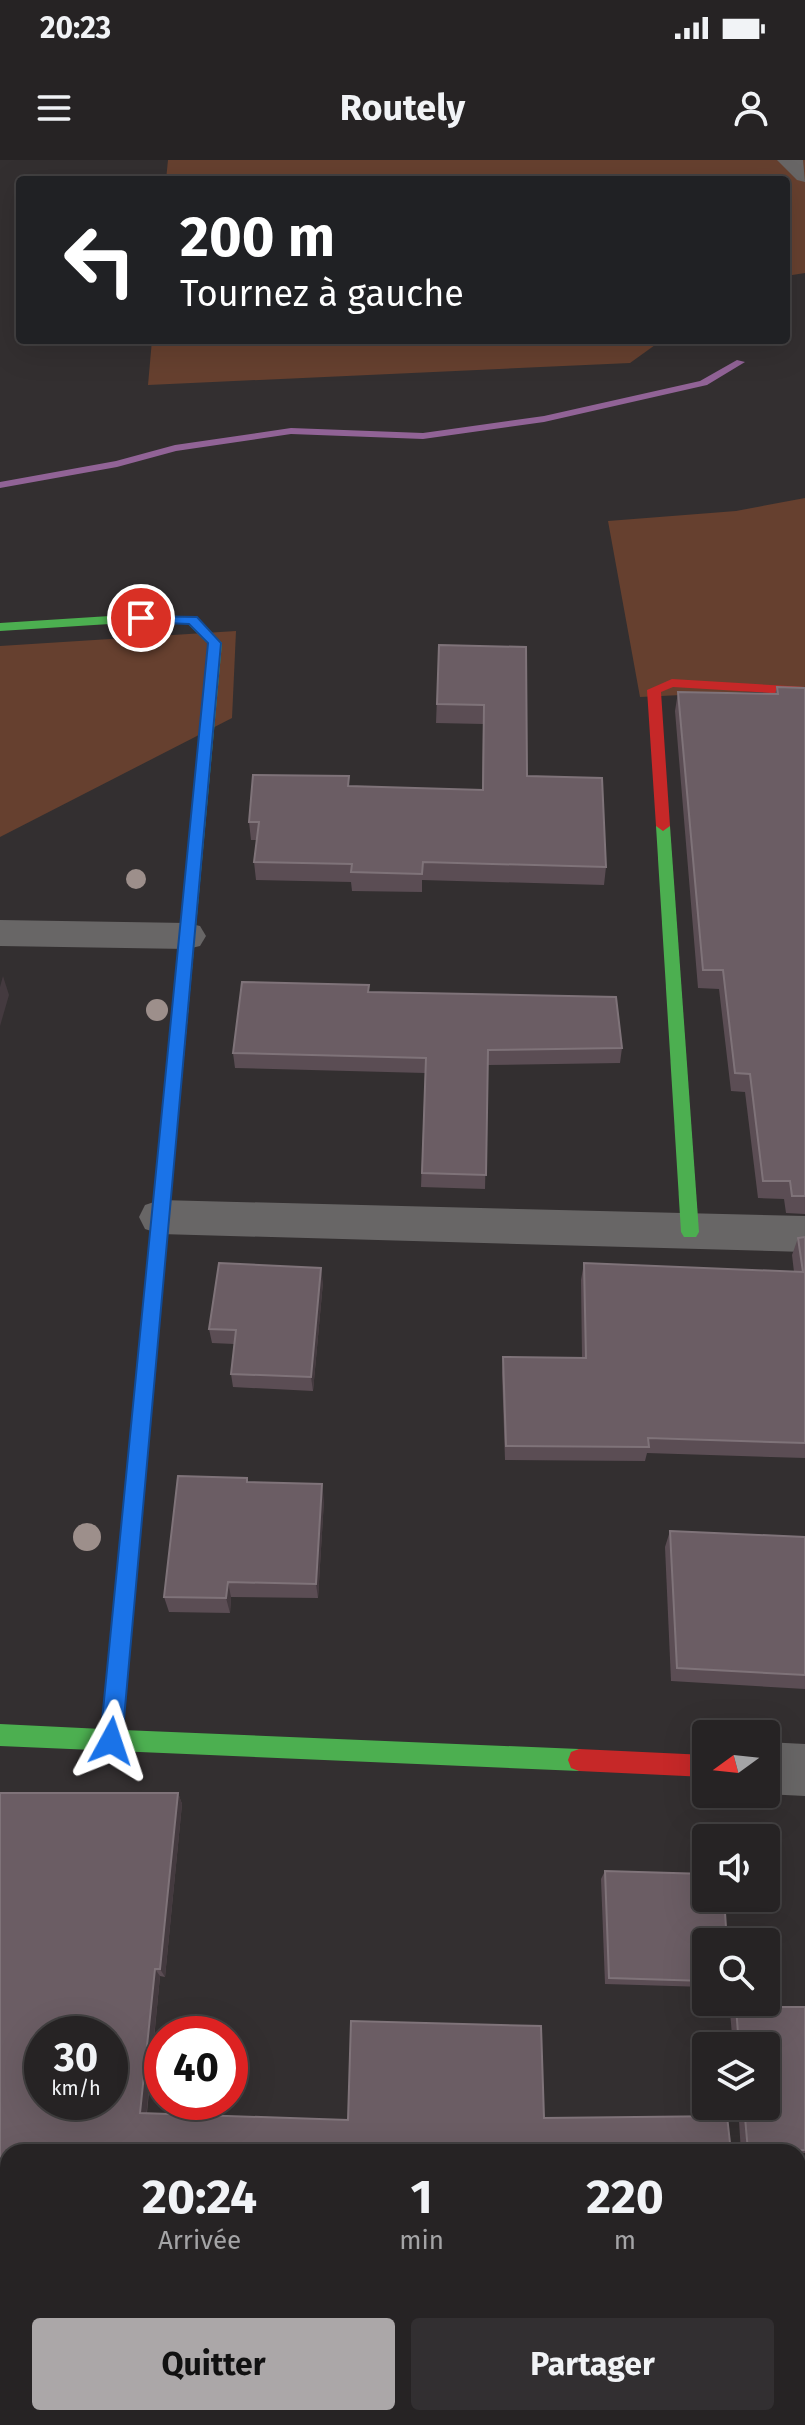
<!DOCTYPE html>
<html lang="fr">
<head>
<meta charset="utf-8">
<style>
	body { margin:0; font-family:"Fira Sans",sans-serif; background:#322f31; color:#f1f3f6; height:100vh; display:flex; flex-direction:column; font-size:30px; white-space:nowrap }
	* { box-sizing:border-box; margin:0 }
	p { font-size:26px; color:#a4a4a6 }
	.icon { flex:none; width:44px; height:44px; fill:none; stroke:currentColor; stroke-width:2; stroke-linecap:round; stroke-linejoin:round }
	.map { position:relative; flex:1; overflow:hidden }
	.drawer { position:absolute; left:0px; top:1984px; width:806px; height:282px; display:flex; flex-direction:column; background:#262324; border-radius:24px 24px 0 0; box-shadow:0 8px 32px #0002,0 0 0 2px #424041 }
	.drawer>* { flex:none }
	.top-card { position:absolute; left:16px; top:16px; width:774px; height:168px; border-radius:8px; box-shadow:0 8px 32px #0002,0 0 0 2px #424041; background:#202124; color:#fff; overflow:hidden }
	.needle { width:52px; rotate:255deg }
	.buttons { position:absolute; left:692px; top:1560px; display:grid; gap:16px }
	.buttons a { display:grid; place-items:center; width:88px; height:88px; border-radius:8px; background:#262324; box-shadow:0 8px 32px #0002,0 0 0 2px #424041; font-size:40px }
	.speed { position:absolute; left:24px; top:1856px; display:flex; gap:16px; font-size:40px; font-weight:700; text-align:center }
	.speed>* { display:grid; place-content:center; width:104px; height:104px; border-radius:50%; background:#262324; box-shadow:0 8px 32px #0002,0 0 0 2px #424041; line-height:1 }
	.speed small { font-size:20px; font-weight:400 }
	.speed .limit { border:12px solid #d22; background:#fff; color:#111 }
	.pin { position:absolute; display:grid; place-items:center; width:68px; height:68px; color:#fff; margin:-34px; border:4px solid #fff; border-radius:50%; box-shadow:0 2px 8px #0007 }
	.me { position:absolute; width:88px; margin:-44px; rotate:5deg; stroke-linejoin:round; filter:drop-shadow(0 0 6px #0008) }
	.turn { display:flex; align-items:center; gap:28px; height:168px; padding:0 32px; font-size:36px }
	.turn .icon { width:104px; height:104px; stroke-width:2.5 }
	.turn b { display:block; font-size:56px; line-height:68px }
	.eta { display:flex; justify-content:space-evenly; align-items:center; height:136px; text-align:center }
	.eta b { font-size:48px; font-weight:700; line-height:56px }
	.primary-button { display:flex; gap:16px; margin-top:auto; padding:16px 32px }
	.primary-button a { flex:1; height:92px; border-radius:8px; background:#aba7a8; color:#111; font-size:32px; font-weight:700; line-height:92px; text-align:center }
	.primary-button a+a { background:#322f31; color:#f1f3f6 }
	.status { display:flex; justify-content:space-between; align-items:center; height:56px; padding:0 40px; background:#262324; direction:ltr }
	.status svg { height:22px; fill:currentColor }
	header { display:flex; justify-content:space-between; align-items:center; height:104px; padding:0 32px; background:#262324; font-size:36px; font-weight:700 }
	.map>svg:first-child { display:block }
</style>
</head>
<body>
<div class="status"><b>20:23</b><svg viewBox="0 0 49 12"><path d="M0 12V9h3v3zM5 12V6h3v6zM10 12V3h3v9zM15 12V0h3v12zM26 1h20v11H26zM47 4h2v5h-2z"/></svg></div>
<header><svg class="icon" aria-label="menu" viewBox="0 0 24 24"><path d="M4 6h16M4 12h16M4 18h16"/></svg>Routely<svg class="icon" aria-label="person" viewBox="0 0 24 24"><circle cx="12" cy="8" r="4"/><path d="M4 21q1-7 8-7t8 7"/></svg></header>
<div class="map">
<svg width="805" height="2265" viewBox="0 0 805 2265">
	<rect width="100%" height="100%" fill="#332f30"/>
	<g fill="#66402f">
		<polygon points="168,0 805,0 805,113 786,116 786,20 166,20"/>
		<polygon points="152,180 662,180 630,203 148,225"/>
		<polygon points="805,338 805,529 640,537 608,361 736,351"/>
		<polygon points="236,471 232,558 0,677 0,486"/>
	</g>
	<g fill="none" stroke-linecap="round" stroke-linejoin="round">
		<polygon fill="#916396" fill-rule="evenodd" points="737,200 745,202 707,225 544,262 423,279 291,274 176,291 117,307 0,328 0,322 116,301 175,285 291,268 423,273 544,256 700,221"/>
		<g fill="#686666" fill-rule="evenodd">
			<polygon points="777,0 803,0 805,22 797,20"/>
			<polygon points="0,760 187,763 200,766 206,776 200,786 187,789 0,786"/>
			<polygon points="160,1040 805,1056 805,1092 160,1074 145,1069 139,1057 145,1045"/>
			<polygon points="766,1582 805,1584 805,1636 765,1634"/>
		</g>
		<g fill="#4caf50" fill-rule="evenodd">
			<polygon points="141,454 197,457 222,483 189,843 181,849 173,843 208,484 188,464 141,462 0,471 0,463"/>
			<polygon points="663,661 670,666 699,1072 696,1077 684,1077 681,1072 656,666"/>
			<polygon points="142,1243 149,1245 151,1251 123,1570 579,1589 587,1592 590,1600 587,1608 579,1611 0,1586 0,1564 102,1569 133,1251 135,1245"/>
		</g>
		<polygon fill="#ffc107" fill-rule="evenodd" points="181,837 189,843 151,1251 149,1257 142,1259 135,1257 133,1251 173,843"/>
		<g fill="#c62828" fill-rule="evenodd">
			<polygon points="672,519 805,527 805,535 673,527 661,532 670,666 663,671 656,666 647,530"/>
			<polygon points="579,1589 706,1595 706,1617 579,1611 571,1608 568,1600 571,1592"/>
		</g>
	</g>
	<g fill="#9d8f8b">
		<circle cx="136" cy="719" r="10"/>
		<circle cx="157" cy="850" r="11"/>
		<circle cx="87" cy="1377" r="14"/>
	</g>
	<g fill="#5b4d54" fill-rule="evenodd">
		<polygon points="439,485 526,487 527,616 606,707 604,725 422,720 422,732 352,731 351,722 256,720 254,702 257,680 251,680 249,662 349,626 482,630 483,564 436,563"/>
		<polygon points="777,527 805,528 805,1054 786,1053 784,1039 758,1038 745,932 731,931 719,829 698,828 675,551 678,532 775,534"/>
		<polygon points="369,832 622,888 620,903 488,905 485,1029 421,1027 425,913 235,908 233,893"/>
		<polygon points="805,1077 805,1298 647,1293 645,1301 505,1300 502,1213 503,1197 582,1198 581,1120 584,1103 794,1112 792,1095 798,1078"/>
		<polygon points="323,1122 313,1231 233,1227 231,1214 234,1184 212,1183 209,1169"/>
		<polygon points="248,1322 324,1340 318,1438 231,1437 230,1453 169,1452 164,1437"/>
		<polygon points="670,1371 805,1377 805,1529 671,1521 665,1387"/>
		<path d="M0 1633H178L182 1644 165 1817 160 1816 147 1953 348 1960 351 1861 541 1866 544 1958 727 1956 731 1992H8V2258H336V2265H0ZM42 1874H110V1942H42Z"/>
		<polygon points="605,1711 706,1782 706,1827 605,1824 601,1719"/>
		<polygon points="805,1846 805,1993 741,1992 738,1946 766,1946 766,1886 733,1886 730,1852 736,1847"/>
		<polygon points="555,2258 745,2258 746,2265 555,2265"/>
	</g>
	<g fill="#443a3f">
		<polygon points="3,816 9,835 0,866 0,827"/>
		<polygon points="321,1108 323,1122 313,1231 311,1217"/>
		<polygon points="322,1324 324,1340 318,1438 316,1424"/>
		<polygon points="228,1422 231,1437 230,1453 226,1438"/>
		<polygon points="178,1633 182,1644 165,1817 160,1809"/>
		<polygon points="155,1809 160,1816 146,1958 140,1953"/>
	</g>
	<g fill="#6b5d64" stroke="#7f7379" stroke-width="2" fill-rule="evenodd">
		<polygon points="439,485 526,487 527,616 602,618 606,707 423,702 422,714 351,712 352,704 254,702 259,662 249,662 253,615 349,616 348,626 483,630 484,545 437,544"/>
		<polygon points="777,527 805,528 805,1036 792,1036 790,1021 763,1021 750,914 735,913 723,810 703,810 678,532 778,534"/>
		<polygon points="242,822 369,825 368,832 616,837 622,888 488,890 486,1015 422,1013 426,898 233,893"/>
		<polygon points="805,1077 805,1283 648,1278 649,1287 506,1286 503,1197 586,1198 584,1103 803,1112 798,1078"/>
		<polygon points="219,1103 321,1108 311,1217 231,1214 236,1170 209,1169"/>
		<polygon points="178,1316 247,1318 247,1322 322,1324 316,1424 228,1422 226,1438 164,1437"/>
		<polygon points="670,1371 805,1377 805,1515 677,1508"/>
		<path d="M0 1633H178L160 1809H155L140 1953 348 1960 351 1861 541 1866 544 1958 727 1956 731 1992H8V2258H334V2265H0ZM42 1874H110V1942H42Z"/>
		<polygon points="605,1711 706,1714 706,1738 724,1738 727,1782 706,1782 706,1821 609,1818"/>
		<polygon points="736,1847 805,1847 805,1990 748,1991 744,1946 766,1946 766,1886 739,1886"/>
		<polygon points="559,2258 745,2258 746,2265 559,2265"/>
	</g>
	<polygon fill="#1a73e8" stroke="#114b97" stroke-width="2" points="137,456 197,457 221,483 122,1581 119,1588 111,1591 104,1588 100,1581 208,483 189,464 141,462 135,458"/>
</svg>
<div class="buttons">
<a><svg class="needle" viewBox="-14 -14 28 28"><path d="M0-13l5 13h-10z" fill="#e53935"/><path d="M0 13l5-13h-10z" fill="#a4a4a6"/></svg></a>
<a><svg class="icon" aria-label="sound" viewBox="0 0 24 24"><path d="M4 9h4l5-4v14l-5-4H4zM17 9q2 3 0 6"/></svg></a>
<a><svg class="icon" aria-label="search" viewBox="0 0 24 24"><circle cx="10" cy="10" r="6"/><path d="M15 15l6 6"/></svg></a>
<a><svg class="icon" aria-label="layers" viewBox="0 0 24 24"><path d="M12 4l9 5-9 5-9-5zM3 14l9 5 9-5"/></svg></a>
</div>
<div class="speed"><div>30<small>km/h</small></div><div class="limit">40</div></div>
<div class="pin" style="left:141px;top:458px;background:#d93025"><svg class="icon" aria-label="arrive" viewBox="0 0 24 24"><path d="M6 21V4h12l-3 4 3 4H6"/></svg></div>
<svg class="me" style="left:111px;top:1581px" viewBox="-20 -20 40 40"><path d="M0-17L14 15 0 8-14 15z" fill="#1a73e8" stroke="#fff" stroke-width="4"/></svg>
<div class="top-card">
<div class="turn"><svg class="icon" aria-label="left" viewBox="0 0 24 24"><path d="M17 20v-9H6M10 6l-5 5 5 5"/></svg><div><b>200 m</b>Tournez à gauche</div></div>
</div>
<section class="drawer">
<div class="eta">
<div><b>20:24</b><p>Arrivée</p></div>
<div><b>1</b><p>min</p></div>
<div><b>220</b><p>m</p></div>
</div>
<div class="primary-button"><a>Quitter</a><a>Partager</a></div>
</section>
</div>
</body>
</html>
